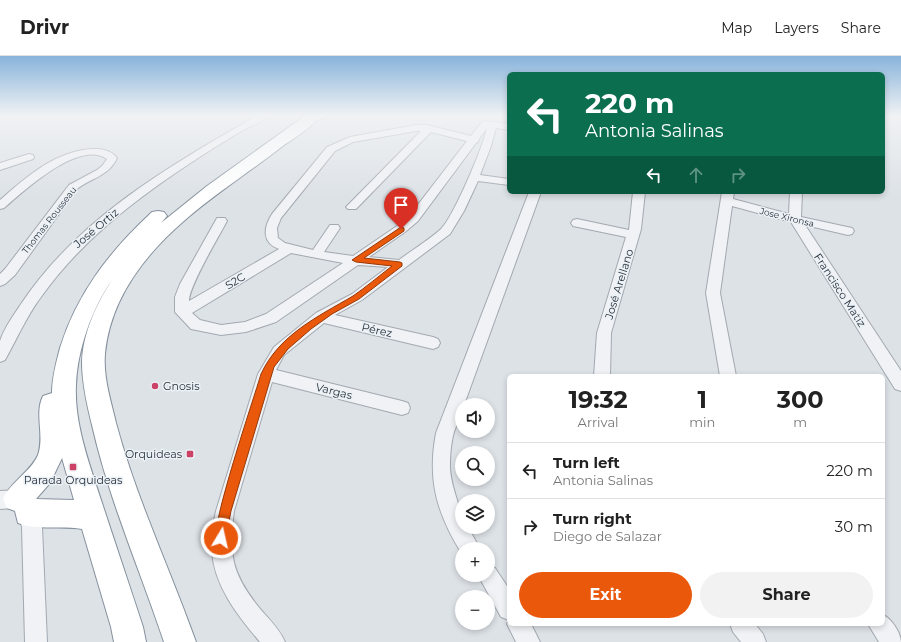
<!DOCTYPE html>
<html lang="en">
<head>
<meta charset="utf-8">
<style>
	body { margin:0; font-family:Montserrat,sans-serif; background:#f2f2f2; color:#222; height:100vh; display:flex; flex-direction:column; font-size:15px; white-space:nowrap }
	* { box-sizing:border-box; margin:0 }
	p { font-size:13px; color:#767676 }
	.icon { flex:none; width:22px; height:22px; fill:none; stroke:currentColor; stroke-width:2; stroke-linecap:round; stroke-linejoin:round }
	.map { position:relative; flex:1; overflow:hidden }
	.panel { position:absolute; left:507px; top:318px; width:378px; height:252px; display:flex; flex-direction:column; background:#fff; border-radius:6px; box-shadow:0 2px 6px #0003 }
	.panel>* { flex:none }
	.guide { position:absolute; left:507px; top:16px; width:378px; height:122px; border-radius:6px; box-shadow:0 2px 6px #0003; background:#0b6e4f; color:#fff; overflow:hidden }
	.fabs { position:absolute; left:455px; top:342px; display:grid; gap:8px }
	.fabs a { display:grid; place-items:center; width:40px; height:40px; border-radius:50%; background:#fff; box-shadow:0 2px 6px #0003; font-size:20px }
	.pin { position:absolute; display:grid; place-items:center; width:34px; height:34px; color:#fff; margin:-41px -17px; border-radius:50% 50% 50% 0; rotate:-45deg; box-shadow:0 0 4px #0007 }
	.pin .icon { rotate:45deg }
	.me { position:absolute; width:44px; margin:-22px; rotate:9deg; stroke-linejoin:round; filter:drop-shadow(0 0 3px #0008) }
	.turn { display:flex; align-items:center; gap:14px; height:84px; padding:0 12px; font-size:18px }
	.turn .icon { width:52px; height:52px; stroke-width:2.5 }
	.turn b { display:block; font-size:28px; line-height:34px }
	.lanes { display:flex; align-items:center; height:38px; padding:0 12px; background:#0003; justify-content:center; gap:20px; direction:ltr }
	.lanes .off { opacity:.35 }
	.eta { display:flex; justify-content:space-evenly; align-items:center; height:68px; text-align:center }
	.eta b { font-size:24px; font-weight:700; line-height:28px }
	.action { display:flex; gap:8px; margin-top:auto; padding:8px 12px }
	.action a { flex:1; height:46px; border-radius:24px; background:#ea580c; color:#fff; font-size:16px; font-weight:700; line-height:46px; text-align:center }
	.action a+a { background:#f2f2f2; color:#222 }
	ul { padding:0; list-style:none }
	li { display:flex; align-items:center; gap:12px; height:56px; padding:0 12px; border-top:1px solid #e0e0e0 }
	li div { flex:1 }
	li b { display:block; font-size:15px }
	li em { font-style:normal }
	header { display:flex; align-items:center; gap:24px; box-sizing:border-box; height:56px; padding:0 20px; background:#fff; border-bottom:1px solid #e0e0e0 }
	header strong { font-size:19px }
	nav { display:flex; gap:22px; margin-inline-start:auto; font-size:14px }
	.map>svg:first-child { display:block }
</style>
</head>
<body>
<header>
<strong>Drivr</strong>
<nav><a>Map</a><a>Layers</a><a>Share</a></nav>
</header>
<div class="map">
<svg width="901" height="586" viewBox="0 0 901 586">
	<rect width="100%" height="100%" fill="#dde2e7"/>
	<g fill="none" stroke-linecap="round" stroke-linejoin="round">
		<defs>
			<g id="minor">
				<path d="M258 59H269C263 66 253 69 245 73 226 84 207 96 189 108 133 145 80 186 41 241 26 261 17 283 5 304L0 306C0 300 0 291 0 285 4 272 14 259 21 248 79 161 171 109 258 59Z"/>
				<polygon points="315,59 328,59 326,61 306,68 301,65 303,63"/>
				<path d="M485 65 509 68V74L496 72 491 90 480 119 509 123V129L478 125 464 155 450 178 362 244 335 259 433 281 438 283 440 287 438 291 433 293 324 267 284 299 276 314 402 345 408 347 410 352 408 357 402 359 272 326 234 455C228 499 232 519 261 554 270 564 280 574 285 586H260C238 560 214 530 212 495 211 481 213 468 216 455L258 318 274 291 316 257 352 238 388 211 358 209 276 266 246 276 221 279 191 273 175 256V241L180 228 217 162H225L227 165C218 182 189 230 189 245L279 193C262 187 263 172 272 158L327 91 350 81 416 69H427L471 80 482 66ZM487 72C483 91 454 160 441 173 429 184 412 194 399 204L369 201 405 176 418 165 476 87 478 86 479 83ZM416 75H421L346 151 348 153H356L431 76 467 85 410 159 397 170 353 200 324 196 340 172 338 169H330L313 194 285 187 278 182 277 172 281 162 335 95 353 86ZM291 197 343 207 266 258 245 266 221 269 200 264 192 257Z"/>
				<path d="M99 93C106 94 113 96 117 102 109 120 91 122 77 133L15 219 5 228 0 230V218L5 213 69 129 97 114 102 110 107 103C79 83 24 135 4 152L0 153V144C27 120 60 91 99 93Z"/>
				<polygon points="29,98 33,99 34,101 33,103 0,114 0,107"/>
				<path d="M529 136H541L464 349H462C462 358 457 367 454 376 451 386 450 399 450 410 450 431 462 450 462 471H468L480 493H462V498C437 458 427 424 436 377Z"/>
				<polygon points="633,136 645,136 641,173 611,277 610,320 594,320 597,277 626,181 573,170 571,167 573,164 577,163 629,174"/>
				<polygon points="722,136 734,136 733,143 789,158 790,136 802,136 801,161 852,172 854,175 852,178 848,179 805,169 901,315 901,335 895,333 791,166 732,150 720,237 736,320 720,320 706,237"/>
				<polygon points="17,434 32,442 42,471 47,586 25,586 22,471 17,455 14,452 0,453 0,435"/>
				<polygon points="488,509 495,512 509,533 509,568 531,568 540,586 516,586 507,568 509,564 501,561 478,519 488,519"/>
				<path d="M883 559C891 562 901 577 901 586H879L868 568H883Z"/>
				<polygon points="730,568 755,568 763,578 766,586 741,586 733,576"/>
			</g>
			<path id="highway" d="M306 59H321C312 71 296 81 284 89 251 115 216 137 185 164 144 199 110 244 105 298 103 321 111 345 116 367 136 442 170 513 196 586H164C140 514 109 444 92 369 87 349 82 327 82 306 83 277 96 249 112 224 92 252 77 295 76 329 74 370 91 412 103 450 116 490 130 531 143 571L146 586H114L111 571 82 473C61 469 38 475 18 467L15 455 7 452 3 443C11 425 30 417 38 399 45 379 34 358 43 340L52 337C52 322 56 307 60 292 77 237 110 195 152 156L158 155 164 156 167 160 161 167 207 130ZM62 402 74 444 36 443 50 427Z"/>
		</defs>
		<use href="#minor" stroke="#a3a9b1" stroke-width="2"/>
		<use href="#highway" stroke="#85919d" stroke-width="2"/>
		<use href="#minor" fill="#f0f2f5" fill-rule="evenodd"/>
		<use href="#highway" fill="#fff" fill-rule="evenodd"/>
	</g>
	<linearGradient id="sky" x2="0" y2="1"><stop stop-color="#88b4db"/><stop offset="0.42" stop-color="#f0f2f4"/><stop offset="1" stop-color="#f0f2f4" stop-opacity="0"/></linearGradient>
	<rect width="901" height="141" fill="url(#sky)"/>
	<path fill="#ea580c" stroke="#983908" d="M401 171 404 172V175L364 202 400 206 402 207V210L359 243 332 258 311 273 288 293 274 311 231 455 225 486 221 488 216 486C210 471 254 342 261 318 279 279 317 261 353 240 366 231 379 220 392 210L356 206 352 204Z"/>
	<g fill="#cc4166" stroke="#ecf1f5" stroke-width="1.5">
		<circle cx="155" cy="330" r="4"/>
		<rect x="186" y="394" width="8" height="8" rx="2"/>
		<rect x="69" y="407" width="8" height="8" rx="2"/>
	</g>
	<g text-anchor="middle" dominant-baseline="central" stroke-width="3" stroke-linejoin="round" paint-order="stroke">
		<g font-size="9" fill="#27313d" stroke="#ecf1f5">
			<text transform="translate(787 161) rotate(14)">Jose Xironsa</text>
			<text transform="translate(49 164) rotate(-52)">Thomas Rousseau</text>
		</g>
		<g font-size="11" fill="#27313d" stroke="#ecf1f5">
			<text transform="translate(96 172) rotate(-40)">José Ortiz</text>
			<text transform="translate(235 225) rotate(-31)">S2C</text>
			<text transform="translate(619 228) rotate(-73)">José Arellano</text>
			<text transform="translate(840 234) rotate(57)">Francisco Matiz</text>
			<text transform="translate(377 274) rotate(13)">Pérez</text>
			<text transform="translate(334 335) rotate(14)">Vargas</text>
		</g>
		<g font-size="11" fill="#27313d" stroke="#ecf1f5" text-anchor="start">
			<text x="163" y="330">Gnosis</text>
			<text x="182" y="398" text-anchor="end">Orquideas</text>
			<text x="73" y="424" text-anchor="middle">Parada Orquideas</text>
		</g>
	</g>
</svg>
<div class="fabs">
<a><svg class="icon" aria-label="sound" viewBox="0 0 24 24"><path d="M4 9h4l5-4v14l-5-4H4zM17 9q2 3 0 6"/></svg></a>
<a><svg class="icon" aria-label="search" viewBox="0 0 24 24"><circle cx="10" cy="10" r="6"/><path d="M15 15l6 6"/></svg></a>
<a><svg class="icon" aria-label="layers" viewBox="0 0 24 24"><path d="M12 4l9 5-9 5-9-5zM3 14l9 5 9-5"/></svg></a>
<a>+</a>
<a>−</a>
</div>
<div class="pin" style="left:401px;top:173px;background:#d93025"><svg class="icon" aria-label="arrive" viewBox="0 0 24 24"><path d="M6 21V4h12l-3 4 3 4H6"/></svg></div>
<svg class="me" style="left:221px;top:482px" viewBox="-20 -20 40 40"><circle r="17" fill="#ea580c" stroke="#fff" stroke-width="3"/><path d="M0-11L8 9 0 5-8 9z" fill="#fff"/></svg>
<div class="guide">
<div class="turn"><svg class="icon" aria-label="left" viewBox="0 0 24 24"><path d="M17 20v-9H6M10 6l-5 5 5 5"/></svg><div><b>220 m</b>Antonia Salinas</div></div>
<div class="lanes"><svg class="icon" aria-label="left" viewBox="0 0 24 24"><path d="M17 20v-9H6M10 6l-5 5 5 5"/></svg><svg class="icon off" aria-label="ahead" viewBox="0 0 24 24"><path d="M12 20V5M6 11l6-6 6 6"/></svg><svg class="icon off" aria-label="right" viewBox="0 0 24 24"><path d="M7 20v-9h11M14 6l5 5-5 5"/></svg></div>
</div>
<section class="panel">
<div class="eta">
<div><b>19:32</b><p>Arrival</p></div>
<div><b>1</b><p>min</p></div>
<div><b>300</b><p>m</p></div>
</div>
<ul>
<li><svg class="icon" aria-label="left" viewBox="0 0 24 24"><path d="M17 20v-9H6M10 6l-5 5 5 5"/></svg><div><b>Turn left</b><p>Antonia Salinas</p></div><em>220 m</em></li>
<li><svg class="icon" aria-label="right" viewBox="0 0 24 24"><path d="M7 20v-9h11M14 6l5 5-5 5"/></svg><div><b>Turn right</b><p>Diego de Salazar</p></div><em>30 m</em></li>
</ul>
<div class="action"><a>Exit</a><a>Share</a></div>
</section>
</div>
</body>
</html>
